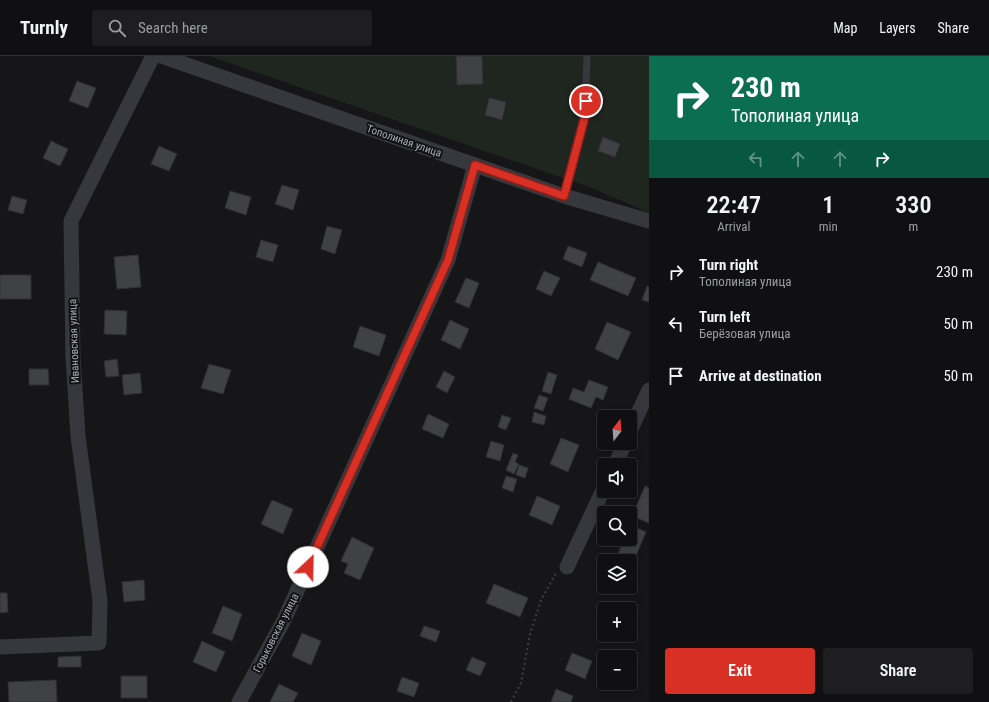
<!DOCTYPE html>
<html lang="en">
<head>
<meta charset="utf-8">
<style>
	body { margin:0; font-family:"Roboto Condensed",sans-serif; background:#1e1e20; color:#f1f3f6; height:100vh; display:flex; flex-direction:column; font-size:15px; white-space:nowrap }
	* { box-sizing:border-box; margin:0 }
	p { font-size:13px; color:#9c9d9f }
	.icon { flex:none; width:22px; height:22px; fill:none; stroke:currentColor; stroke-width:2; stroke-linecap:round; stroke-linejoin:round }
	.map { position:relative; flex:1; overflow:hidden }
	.sheet { display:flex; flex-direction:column; background:#101012; width:340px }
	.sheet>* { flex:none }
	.hud { background:#0b6e4f; color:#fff; overflow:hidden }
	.needle { width:26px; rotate:17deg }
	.fabs { position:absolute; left:597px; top:354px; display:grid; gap:8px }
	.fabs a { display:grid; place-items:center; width:40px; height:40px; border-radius:4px; background:#101012; box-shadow:0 2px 10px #0003,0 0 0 1px #303032; font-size:20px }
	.pin { position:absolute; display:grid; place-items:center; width:34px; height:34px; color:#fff; margin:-17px; border:2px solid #fff; border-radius:50%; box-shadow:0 1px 4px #0007 }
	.me { position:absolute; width:44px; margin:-22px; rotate:24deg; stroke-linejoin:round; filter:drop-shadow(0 0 3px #0008) }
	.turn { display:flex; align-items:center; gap:14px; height:84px; padding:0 16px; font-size:18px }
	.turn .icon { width:52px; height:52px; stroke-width:2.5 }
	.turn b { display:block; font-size:28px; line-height:34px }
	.lanes { display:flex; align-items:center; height:38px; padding:0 16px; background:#0003; justify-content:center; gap:20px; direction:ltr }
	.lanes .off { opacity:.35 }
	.eta { display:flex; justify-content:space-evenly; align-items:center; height:68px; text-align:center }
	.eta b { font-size:24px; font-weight:600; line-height:28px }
	.action { display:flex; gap:8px; margin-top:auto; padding:8px 16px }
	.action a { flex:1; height:46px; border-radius:4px; background:#d93025; color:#fff; font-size:16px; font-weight:600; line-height:46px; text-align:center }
	.action a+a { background:#1e1e20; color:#f1f3f6 }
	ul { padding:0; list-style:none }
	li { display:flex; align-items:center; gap:12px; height:52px; padding:0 16px }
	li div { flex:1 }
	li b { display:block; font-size:15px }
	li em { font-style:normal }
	header { display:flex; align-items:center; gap:24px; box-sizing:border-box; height:56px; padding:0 20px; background:#101012; border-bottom:1px solid #303032 }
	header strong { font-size:19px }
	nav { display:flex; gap:22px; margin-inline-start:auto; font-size:14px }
	.search { width:280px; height:36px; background:#1e1e20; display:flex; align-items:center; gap:10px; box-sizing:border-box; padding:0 14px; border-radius:4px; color:#9c9d9f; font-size:15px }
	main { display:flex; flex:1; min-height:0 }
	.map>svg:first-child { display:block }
</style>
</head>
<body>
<header>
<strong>Turnly</strong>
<div class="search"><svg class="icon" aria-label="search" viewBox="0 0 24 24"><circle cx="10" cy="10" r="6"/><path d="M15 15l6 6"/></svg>Search here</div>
<nav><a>Map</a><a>Layers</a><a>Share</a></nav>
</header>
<main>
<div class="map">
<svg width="649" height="646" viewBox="0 0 649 646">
	<rect width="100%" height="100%" fill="#161618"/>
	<polygon fill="#1e261f" points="209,0 649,0 649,157 592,132"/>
	<g fill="#404145" stroke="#303034">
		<polygon points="456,0 482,0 483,28 457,29"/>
		<polygon points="77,25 96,32 88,52 69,45"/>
		<polygon points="489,42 506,46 502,64 485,59"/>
		<polygon points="603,81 620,88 615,101 598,95"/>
		<polygon points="51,85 68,93 60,110 43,102"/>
		<polygon points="159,90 177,98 169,115 151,108"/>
		<polygon points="282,129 299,134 293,154 275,148"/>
		<polygon points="230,135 251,141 246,159 225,152"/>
		<polygon points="12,140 27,144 23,158 8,154"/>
		<polygon points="327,170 342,174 335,198 321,193"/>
		<polygon points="261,184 278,189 273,206 256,201"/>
		<polygon points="568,190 587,197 582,211 563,203"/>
		<polygon points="138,199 141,231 117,233 114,201"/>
		<polygon points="598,206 636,222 628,240 590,224"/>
		<polygon points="544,215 560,222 551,240 536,233"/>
		<rect x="0" y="219" width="31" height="24"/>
		<polygon points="466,222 479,227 469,252 455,246"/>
		<polygon points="647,230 649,231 649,246 642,244"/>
		<polygon points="105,254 127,255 126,279 104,278"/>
		<polygon points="450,264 469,273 460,293 441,284"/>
		<polygon points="607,266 631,276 618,304 595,293"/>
		<polygon points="360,270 386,279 379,300 353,291"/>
		<polygon points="117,303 119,320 106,321 104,305"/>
		<polygon points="209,308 231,314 223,338 201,332"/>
		<polygon points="29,313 48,313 49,329 29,329"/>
		<polygon points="444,315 455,321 447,337 436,331"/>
		<polygon points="548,316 557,319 551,338 542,335"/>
		<polygon points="140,317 142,337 124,339 122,319"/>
		<polygon points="589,324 608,331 603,344 596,341 591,352 569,343 573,332 584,336"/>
		<polygon points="539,339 548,342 543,355 534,352"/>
		<polygon points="534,356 546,360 544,369 532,366"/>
		<polygon points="428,358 449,368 443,382 422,373"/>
		<polygon points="502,359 511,362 506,374 498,371"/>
		<polygon points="561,382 579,389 568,416 550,408"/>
		<polygon points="491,385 504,389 500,405 486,401"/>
		<polygon points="513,397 518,399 515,406 519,408 514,418 506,414"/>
		<polygon points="519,409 528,412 525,422 516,419"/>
		<polygon points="506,420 517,423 513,436 502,432"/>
		<polygon points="645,430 649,432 649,467 632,460"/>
		<polygon points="537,440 560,450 552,469 529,459"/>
		<polygon points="272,444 293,453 283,478 261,468"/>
		<polygon points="630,469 646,476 630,514 630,505 615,505 624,483 630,483"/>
		<polygon points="352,481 374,492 360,524 344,517 348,508 341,505"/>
		<polygon points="144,524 145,544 124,546 122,526"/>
		<polygon points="494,528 528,542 520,561 486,547"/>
		<polygon points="0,537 7,537 8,556 0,557"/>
		<polygon points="223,550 242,558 232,585 212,577"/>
		<polygon points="424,570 440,575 436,586 420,580"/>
		<polygon points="302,577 321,585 311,609 292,600"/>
		<polygon points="202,585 225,596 216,616 193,606"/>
		<polygon points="572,597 592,605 585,623 565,614"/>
		<polygon points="81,600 81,611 58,611 58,601"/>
		<polygon points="472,601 486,607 480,620 466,614"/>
		<rect x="121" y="620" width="26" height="22"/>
		<polygon points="402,621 419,627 414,641 397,635"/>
		<polygon points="56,624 57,646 9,646 8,626"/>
		<polygon points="279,628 298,637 293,646 270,646"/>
		<polygon points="556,633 573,640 571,646 551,646"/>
	</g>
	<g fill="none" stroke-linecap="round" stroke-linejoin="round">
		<polyline stroke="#3d3f44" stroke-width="2" stroke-dasharray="2 3" stroke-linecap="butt" points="511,646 521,627 530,578 541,544 556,517"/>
		<polyline stroke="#37383d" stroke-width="7" points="564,140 585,60 587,0"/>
		<g stroke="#37383d" stroke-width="15">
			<polyline points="161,0 564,140 649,165"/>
			<polyline points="630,375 649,334"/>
			<polyline points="615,409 625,387"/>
			<polyline points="567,511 604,432"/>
			<polyline points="0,591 99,587 100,545 78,380 73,301 71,165 153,0"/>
			<polyline points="239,646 283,566 448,204 475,109"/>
		</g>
	</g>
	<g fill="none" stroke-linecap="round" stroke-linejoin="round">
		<defs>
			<polyline id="route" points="308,511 448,204 475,109 564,140 585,60 586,45"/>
		</defs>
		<use href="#route" stroke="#8d1f18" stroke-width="10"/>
		<use href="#route" stroke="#d93025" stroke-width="7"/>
	</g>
	<g text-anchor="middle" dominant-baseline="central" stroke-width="4" stroke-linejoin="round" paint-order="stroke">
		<g font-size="11" fill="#a8adb8" stroke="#111113">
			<text transform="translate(404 85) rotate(19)">Тополиная улица</text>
			<text transform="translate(74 285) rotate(-92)">Ивановская улица</text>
			<text transform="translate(276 577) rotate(-63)">Горьковская улица</text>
		</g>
	</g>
</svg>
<div class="fabs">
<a><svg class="needle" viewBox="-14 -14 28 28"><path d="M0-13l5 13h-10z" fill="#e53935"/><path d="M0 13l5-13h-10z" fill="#9c9d9f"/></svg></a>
<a><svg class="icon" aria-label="sound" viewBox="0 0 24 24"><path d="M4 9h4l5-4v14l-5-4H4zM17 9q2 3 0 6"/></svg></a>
<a><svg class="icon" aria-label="search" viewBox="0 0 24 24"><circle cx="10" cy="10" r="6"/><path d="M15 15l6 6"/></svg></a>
<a><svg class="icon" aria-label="layers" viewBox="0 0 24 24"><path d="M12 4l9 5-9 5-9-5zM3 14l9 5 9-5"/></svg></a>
<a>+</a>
<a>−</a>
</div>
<div class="pin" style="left:586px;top:45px;background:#d93025"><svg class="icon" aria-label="arrive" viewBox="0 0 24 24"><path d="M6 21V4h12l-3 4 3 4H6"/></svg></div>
<svg class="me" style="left:308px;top:511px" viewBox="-20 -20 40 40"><circle r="19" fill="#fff"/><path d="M0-13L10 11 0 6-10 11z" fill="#d93025"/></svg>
</div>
<section class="sheet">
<div class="hud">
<div class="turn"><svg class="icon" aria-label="right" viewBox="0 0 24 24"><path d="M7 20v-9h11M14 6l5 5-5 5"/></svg><div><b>230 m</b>Тополиная улица</div></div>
<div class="lanes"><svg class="icon off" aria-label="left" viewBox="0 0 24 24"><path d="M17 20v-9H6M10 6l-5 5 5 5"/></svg><svg class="icon off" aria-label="ahead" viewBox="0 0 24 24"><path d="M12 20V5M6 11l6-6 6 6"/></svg><svg class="icon off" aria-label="ahead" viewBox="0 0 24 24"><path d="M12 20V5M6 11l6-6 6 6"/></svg><svg class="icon" aria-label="right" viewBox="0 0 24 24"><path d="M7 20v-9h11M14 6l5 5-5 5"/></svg></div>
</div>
<div class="eta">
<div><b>22:47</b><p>Arrival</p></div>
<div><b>1</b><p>min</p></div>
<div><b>330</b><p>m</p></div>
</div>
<ul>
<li><svg class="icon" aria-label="right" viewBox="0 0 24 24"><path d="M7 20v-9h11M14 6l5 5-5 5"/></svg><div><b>Turn right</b><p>Тополиная улица</p></div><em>230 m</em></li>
<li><svg class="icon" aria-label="left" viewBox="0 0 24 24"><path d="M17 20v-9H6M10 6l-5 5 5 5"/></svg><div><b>Turn left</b><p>Берёзовая улица</p></div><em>50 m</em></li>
<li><svg class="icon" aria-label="arrive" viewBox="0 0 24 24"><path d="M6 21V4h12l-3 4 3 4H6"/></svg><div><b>Arrive at destination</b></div><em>50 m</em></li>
</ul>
<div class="action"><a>Exit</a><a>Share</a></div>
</section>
</main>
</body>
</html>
